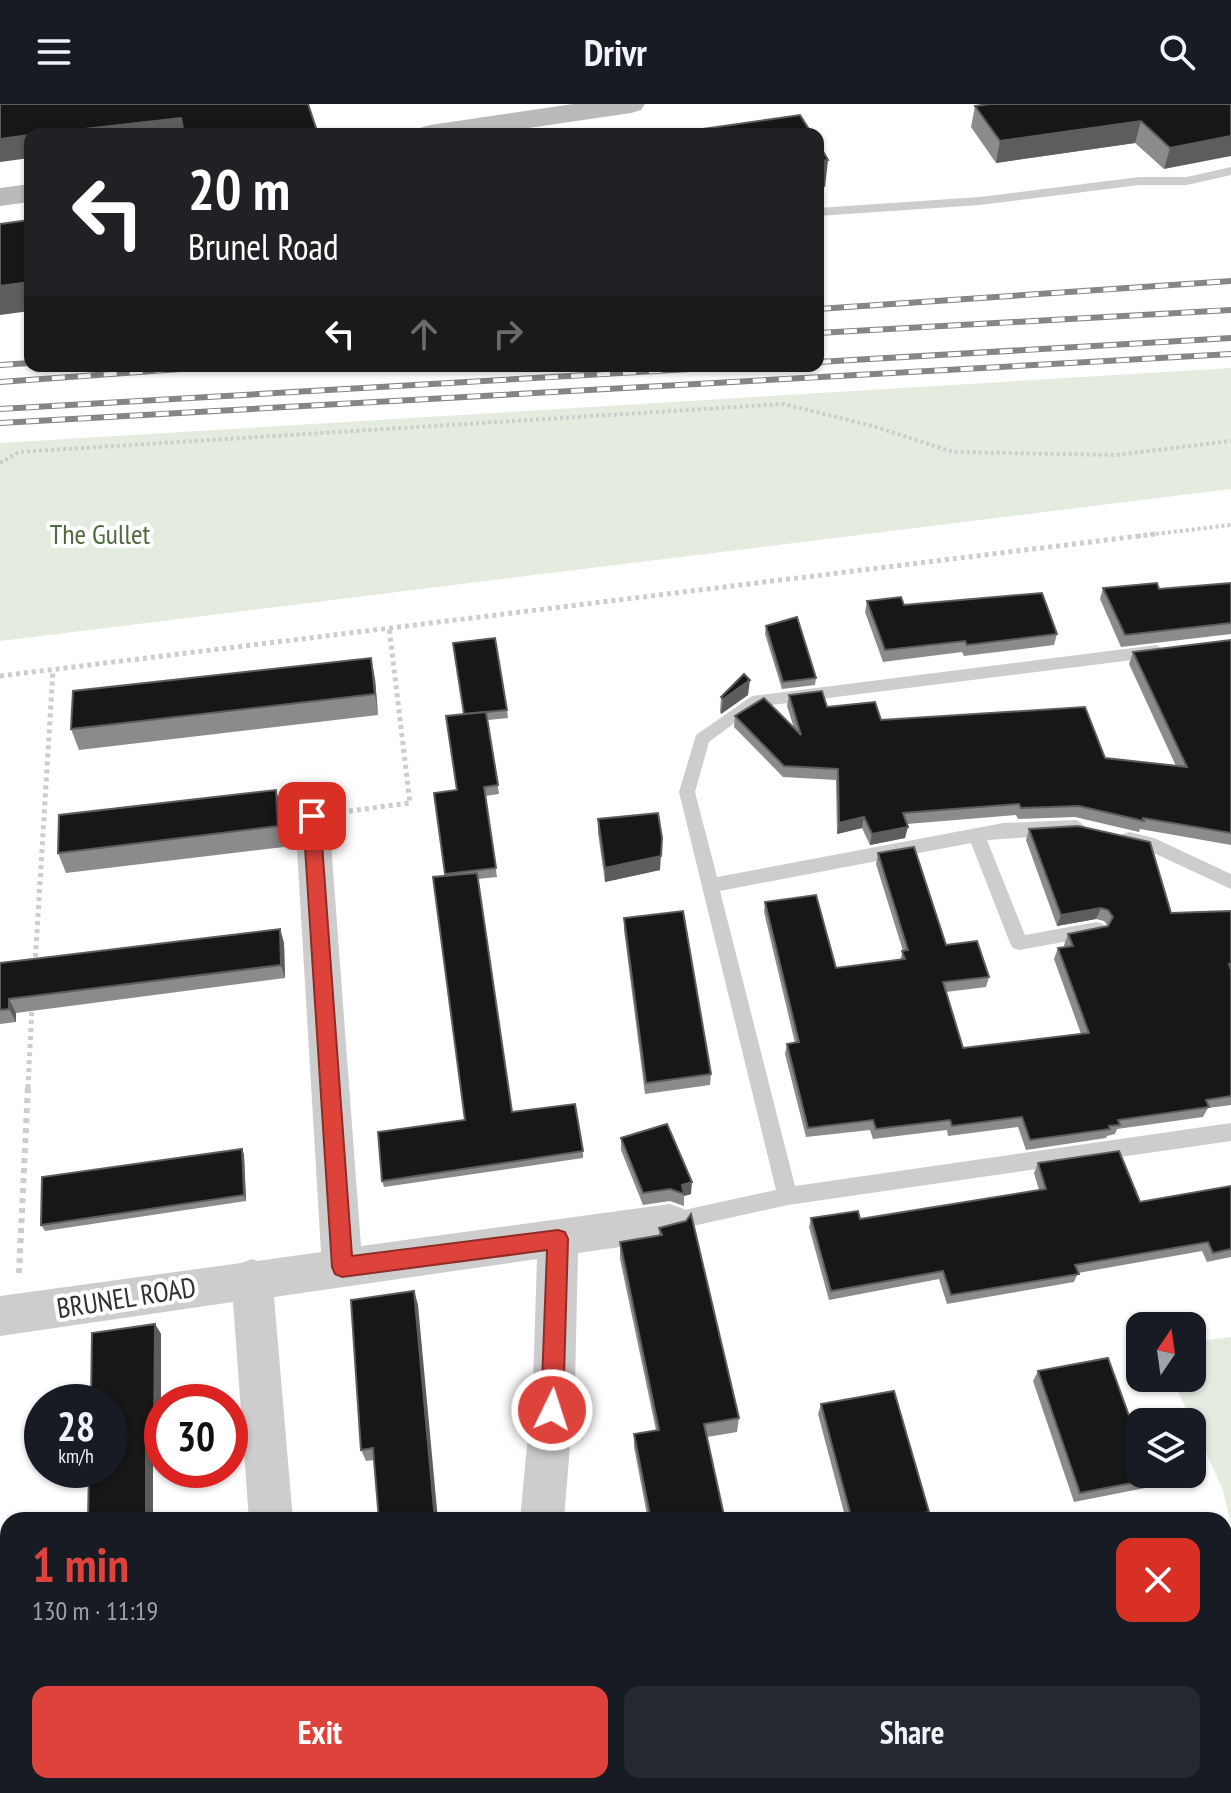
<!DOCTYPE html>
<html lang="en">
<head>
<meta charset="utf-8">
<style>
	body { margin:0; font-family:"PT Sans Narrow",sans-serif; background:#242831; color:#f1f3f6; height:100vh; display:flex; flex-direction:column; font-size:30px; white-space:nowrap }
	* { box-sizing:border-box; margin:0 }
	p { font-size:26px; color:#9ea1a6 }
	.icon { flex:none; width:44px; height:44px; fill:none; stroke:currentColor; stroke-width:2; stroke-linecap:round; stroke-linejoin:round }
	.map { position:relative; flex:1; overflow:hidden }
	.sheet { position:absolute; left:0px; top:1408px; width:1232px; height:282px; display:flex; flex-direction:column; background:#171b24; border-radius:24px 24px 0 0; box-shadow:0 2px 6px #0004 }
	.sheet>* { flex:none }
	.top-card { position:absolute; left:24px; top:24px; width:800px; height:244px; border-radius:16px; box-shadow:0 2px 6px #0004; background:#202124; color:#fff; overflow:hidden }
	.needle { width:52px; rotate:13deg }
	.tools { position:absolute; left:1126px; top:1208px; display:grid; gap:16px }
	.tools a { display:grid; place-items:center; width:80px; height:80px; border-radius:16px; background:#171b24; box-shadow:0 2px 6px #0004; font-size:40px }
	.speed { position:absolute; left:24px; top:1280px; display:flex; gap:16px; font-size:40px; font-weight:700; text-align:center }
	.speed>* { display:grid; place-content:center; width:104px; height:104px; border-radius:50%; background:#171b24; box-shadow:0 2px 6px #0004; line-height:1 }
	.speed small { font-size:20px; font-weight:400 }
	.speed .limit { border:12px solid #d22; background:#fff; color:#111 }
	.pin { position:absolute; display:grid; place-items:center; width:68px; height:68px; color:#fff; margin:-34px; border-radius:16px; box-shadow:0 4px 12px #0006 }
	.me { position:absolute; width:88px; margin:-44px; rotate:4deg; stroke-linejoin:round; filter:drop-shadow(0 0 6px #0008) }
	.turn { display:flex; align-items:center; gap:28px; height:168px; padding:0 32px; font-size:36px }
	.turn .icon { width:104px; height:104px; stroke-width:2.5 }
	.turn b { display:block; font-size:56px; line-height:68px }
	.lanes { display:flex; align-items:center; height:76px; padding:0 32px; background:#0003; justify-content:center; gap:40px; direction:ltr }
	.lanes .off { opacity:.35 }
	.round { display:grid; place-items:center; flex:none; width:84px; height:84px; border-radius:16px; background:#242831 }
	.summary { display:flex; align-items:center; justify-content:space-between; height:136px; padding:0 32px }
	h1 { font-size:48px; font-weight:600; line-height:60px; color:#de433b }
	.cta { display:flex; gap:16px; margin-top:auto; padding:16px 32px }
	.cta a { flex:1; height:92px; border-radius:16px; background:#de433b; color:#fff; font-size:32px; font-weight:600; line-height:92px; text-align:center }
	.cta a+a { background:#242831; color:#f1f3f6 }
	header { display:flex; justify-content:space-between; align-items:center; height:104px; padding:0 32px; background:#171b24; font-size:36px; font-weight:600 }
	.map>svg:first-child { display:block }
</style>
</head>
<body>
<header><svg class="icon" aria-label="menu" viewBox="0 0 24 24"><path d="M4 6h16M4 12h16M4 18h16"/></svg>Drivr<svg class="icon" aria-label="search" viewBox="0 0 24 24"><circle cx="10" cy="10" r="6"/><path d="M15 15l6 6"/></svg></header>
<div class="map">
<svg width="1231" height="1689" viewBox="0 0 1231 1689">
	<rect width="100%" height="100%" fill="#fff"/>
	<g fill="#e4ecdf">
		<polygon points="1231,264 1231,385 0,537 0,339"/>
		<polygon points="1231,1233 1231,1421 1223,1386 1172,1274 1192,1274 1192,1238"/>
	</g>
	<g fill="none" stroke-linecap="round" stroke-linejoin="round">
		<g stroke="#cdcdcd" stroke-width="4" stroke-dasharray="3 3" stroke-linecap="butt">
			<polyline points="0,359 19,348 784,300 873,322 953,348 1116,351 1231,337"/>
			<polyline points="1138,432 1231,421"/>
		</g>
		<g stroke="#cdcdcd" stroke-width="5" stroke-dasharray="4 4" stroke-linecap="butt">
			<polyline points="0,572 1155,430"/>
			<polyline points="349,707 410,699 389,523"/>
			<polyline points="35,861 53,566"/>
			<polyline points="28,984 32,903"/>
		</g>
		<polyline stroke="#cdcdcd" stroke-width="6" stroke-dasharray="5 5" stroke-linecap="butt" points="19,1169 28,982"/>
		<g fill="#cdcdcd" fill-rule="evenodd">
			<polygon points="1231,63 1231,71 1187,81 1139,81 980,101 818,112 818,104 980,93 1139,73 1187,73"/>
			<polygon points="1157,541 1165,547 1157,553 756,603 709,638 695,688 717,773 1003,719 1077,716 1086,723 1077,730 987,736 1025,831 1097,818 1103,820 1106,825 1103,830 1097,832 1019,846 1013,844 1010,839 971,739 720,787 795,1082 1231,1019 1231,1037 788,1101 670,1127 663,1124 660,1118 663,1112 670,1109 776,1086 679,688 696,631 752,592"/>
			<polygon points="1129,728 1154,734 1231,770 1231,785 1145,745 1123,740 1120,735 1123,730"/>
		</g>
		<polygon fill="#cdcdcd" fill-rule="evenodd" points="312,699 324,703 329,712 361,1142 670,1100 684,1105 690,1118 684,1131 670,1136 578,1149 575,1279 564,1416 520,1416 533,1279 537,1155 274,1193 293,1416 249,1416 233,1198 0,1232 0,1192 241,1159 252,1155 257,1157 321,1148 295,712 300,703"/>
		<g fill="#bababa" fill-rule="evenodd">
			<polygon points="573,0 645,0 641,6 631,9 488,30 415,30 420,24 430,21"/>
			<polygon points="30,80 30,98 0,102 0,84"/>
		</g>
		<defs>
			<g id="rail">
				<polyline points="818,205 1231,177"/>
				<polyline points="818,229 1231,206"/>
				<polyline points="818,258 1231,234"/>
				<polyline points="0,261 30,259"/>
				<polyline points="0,278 222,262"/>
				<polyline points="0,305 742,262"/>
				<polyline points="0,319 1231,250"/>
			</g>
		</defs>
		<use href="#rail" stroke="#858585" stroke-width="6"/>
		<use href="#rail" stroke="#fff" stroke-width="4" stroke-dasharray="13" stroke-linecap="butt"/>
	</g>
	<g fill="#8b8b8b">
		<polygon points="1231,0 1164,65 1135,39 996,59 971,23 975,2"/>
		<polygon points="1231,479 1231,530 1121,543 1100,495 1103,484 1159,485"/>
		<polygon points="867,497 904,501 1057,530 1054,541 964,552 962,548 883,558 865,508"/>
		<polygon points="766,522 816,574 815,581 782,585 765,530"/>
		<polygon points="1231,536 1231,741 1140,725 1139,728 1075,713 1018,715 1016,711 907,720 905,734 870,741 862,724 837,730 836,676 783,673 734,623 735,612 794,624 787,602 789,591 827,603 881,616 1105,654 1176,662 1129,560 1133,548"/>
		<polygon points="375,575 378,611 79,646 71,625"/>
		<polygon points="748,591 721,610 720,608 721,593"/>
		<polygon points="507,606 508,614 488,616 499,690 485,692 497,773 478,775 512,1008 583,1047 583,1054 384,1083 382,1077 465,1016 446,772 434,689 457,686 464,610"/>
		<polygon points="276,686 281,706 284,743 66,769 58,749"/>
		<polygon points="598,715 660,766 605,778 598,729"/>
		<polygon points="1029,725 1171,809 1231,807 1231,1001 1208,1004 1203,1013 1117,1025 1115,1030 1107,1032 1106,1034 1026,1046 1018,1023 948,1032 947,1026 873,1035 870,1026 806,1033 785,950 787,940 795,939 764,808 765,798 836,864 900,856 903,847 876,760 878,749 946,841 989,873 986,883 946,888 963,944 1081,930 1054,855 1058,844 1065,843 1064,841 1068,830 1108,822 1104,817 1096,815 1057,822 1026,736"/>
		<polygon points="624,814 711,970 710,981 645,990 624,826"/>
		<polygon points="280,825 284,839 285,874 16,909 16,918 0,920 0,859"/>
		<polygon points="621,1034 691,1090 684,1092 684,1102 670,1097 643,1101 621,1046"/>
		<polygon points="242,1045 244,1051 246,1097 45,1127 41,1121"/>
		<polygon points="1038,1059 1140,1098 1231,1082 1231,1153 1207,1158 1202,1147 1078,1169 1074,1178 947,1200 939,1175 829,1196 809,1123 811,1114 860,1115 1039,1086 1034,1069"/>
		<polygon points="659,1124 739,1314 737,1328 707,1333 725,1416 648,1416 634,1343 634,1330 656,1326 620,1155 620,1138 659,1132"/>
		<polygon points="414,1187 418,1201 374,1356 366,1357 361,1346"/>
		<polygon points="155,1220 161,1230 161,1343 153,1344 88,1416"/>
		<polygon points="1038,1267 1152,1375 1145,1384 1074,1398 1033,1277"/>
		<polygon points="821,1300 929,1408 925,1416 846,1416 818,1310"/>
	</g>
	<g fill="#5d5d5d">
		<polygon points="181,14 184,30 40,30"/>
		<polygon points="1141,17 1135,39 996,59 1000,37"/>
		<polygon points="30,31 30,54 0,58 0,35"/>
		<polygon points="1231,32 1231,52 1164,65 1170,44"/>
		<polygon points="828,56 825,83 818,84 818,57"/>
		<polygon points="30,178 30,207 0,211 0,182"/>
		<polygon points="371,554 375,575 378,611 375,590"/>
		<polygon points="750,576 748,591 721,610 723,595"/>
		<polygon points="276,686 281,706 284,743 278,722"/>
		<polygon points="864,713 862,724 837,730 839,719"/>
		<polygon points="908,723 905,734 870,741 872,730"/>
		<polygon points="662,734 660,766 605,778 605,764"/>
		<polygon points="1101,804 1096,815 1057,822 1061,811"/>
		<polygon points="280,825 284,839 285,874 281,861"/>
		<polygon points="9,895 16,909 16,918 9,905"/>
		<polygon points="242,1045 244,1051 246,1097 244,1091"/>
		<polygon points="692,1078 691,1090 684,1092 682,1081"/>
		<polygon points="414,1187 418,1201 438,1416 435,1416"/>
		<polygon points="155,1220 161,1230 161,1343 154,1333"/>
		<polygon points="146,1334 153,1344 153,1416 146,1416"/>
	</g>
	<g fill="#171717" stroke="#5d5d5d" stroke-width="2">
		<polygon points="0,0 308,0 318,30 184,30 181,14 40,30 30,30 30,31 0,35"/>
		<polygon points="989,0 1231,0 1231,32 1170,44 1141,17 1000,37 975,2"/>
		<polygon points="800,11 812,30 668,30"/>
		<polygon points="818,39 828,56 818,57"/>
		<polygon points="30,116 30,178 0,182 0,120"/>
		<polygon points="1157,479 1159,485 1231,479 1231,519 1125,531 1103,484"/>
		<polygon points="1042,489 1057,530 967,541 965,537 885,546 867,497 901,493 904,501"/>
		<polygon points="797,513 816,574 783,578 766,522"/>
		<polygon points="495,534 507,606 464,610 453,539"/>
		<polygon points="1231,536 1231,729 1143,714 1144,717 1079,702 1021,704 1019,700 903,709 908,723 872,730 864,713 839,719 838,665 784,662 735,612 764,594 801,631 789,591 822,587 827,603 875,598 881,616 1085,603 1105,654 1187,663 1133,548"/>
		<polygon points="371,554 375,590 71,625 73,587"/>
		<polygon points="744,570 750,576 723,595 721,593"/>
		<polygon points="486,608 498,681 484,683 496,764 445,770 434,689 457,686 446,612"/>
		<polygon points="276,686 278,722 58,749 59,711"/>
		<polygon points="658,709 662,734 661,752 605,764 598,715"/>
		<polygon points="1078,722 1150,738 1171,809 1231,807 1231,860 1229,860 1231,866 1231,992 1206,996 1209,1003 1118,1016 1120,1021 1109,1022 1110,1025 1030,1036 1022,1013 952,1022 950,1016 876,1025 873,1016 808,1024 787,940 799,938 765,798 816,791 836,864 905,855 902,847 908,846 878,749 914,743 946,841 977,837 989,873 943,878 963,944 1089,929 1058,844 1073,842 1068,830 1108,822 1113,813 1108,806 1101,804 1061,811 1029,725"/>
		<polygon points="477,769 512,1008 575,1000 583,1047 382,1077 378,1028 465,1016 433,773"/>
		<polygon points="683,807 711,970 646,979 624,814"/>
		<polygon points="280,825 281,861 9,895 9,905 0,906 0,859"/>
		<polygon points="667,1020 692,1078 682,1081 684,1090 670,1085 643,1089 621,1034"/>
		<polygon points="242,1045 244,1091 41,1121 42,1073"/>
		<polygon points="1119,1047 1140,1098 1231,1082 1231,1145 1213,1149 1208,1138 1075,1161 1079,1170 951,1191 943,1167 831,1187 811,1114 858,1107 860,1115 1046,1085 1038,1059"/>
		<polygon points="691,1110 739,1314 704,1320 725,1416 651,1416 634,1330 659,1326 620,1138 662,1131 659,1124 686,1117"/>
		<polygon points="414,1187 435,1416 379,1416 373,1344 361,1346 351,1196"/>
		<polygon points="155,1220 154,1333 146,1334 146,1416 88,1416 89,1366 110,1366 110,1298 91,1298 92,1229"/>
		<polygon points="1108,1254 1140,1342 1140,1370 1150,1370 1152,1375 1080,1389 1038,1267"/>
		<polygon points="894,1287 929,1408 886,1416 852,1416 821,1300"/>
		<polygon points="1231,1529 1231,1623 1224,1624 1224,1530"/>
	</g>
	<polygon fill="#de433b" stroke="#902c26" stroke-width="2" points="312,706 320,712 352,1152 558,1126 565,1128 568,1135 563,1306 559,1314 552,1317 544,1314 541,1306 547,1146 342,1173 335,1170 332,1163 303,712"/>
	<g text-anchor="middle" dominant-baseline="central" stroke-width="8" stroke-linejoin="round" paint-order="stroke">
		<g font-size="28" fill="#4e6a3f" stroke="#fff">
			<text x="100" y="429">The Gullet</text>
		</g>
		<g font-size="28" fill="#303030" stroke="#fff">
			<text transform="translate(126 1193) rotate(-9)">BRUNEL ROAD</text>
		</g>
	</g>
</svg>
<div class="tools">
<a><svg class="needle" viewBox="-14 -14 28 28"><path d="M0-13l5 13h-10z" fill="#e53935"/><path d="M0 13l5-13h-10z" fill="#9ea1a6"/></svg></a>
<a><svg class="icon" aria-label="layers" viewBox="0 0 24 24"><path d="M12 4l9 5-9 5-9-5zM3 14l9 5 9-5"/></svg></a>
</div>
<div class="speed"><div>28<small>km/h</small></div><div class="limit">30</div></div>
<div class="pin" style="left:312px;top:712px;background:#d93025"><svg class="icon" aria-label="arrive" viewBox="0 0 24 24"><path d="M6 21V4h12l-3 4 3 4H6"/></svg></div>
<svg class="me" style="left:552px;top:1306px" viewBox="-20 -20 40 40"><circle r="17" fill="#de433b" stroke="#fff" stroke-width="3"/><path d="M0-11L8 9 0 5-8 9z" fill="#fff"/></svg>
<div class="top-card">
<div class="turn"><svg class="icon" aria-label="left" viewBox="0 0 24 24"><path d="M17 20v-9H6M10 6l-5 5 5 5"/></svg><div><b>20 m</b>Brunel Road</div></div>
<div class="lanes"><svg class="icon" aria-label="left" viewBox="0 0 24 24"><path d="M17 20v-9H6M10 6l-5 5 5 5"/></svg><svg class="icon off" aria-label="ahead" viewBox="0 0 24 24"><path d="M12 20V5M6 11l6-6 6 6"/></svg><svg class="icon off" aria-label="right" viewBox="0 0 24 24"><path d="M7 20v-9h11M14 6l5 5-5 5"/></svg></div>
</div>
<section class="sheet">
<div class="summary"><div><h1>1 min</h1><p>130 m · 11:19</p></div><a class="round" style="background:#d93025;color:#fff"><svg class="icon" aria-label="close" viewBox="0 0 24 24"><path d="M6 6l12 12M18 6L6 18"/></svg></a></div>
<div class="cta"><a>Exit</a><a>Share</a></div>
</section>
</div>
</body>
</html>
